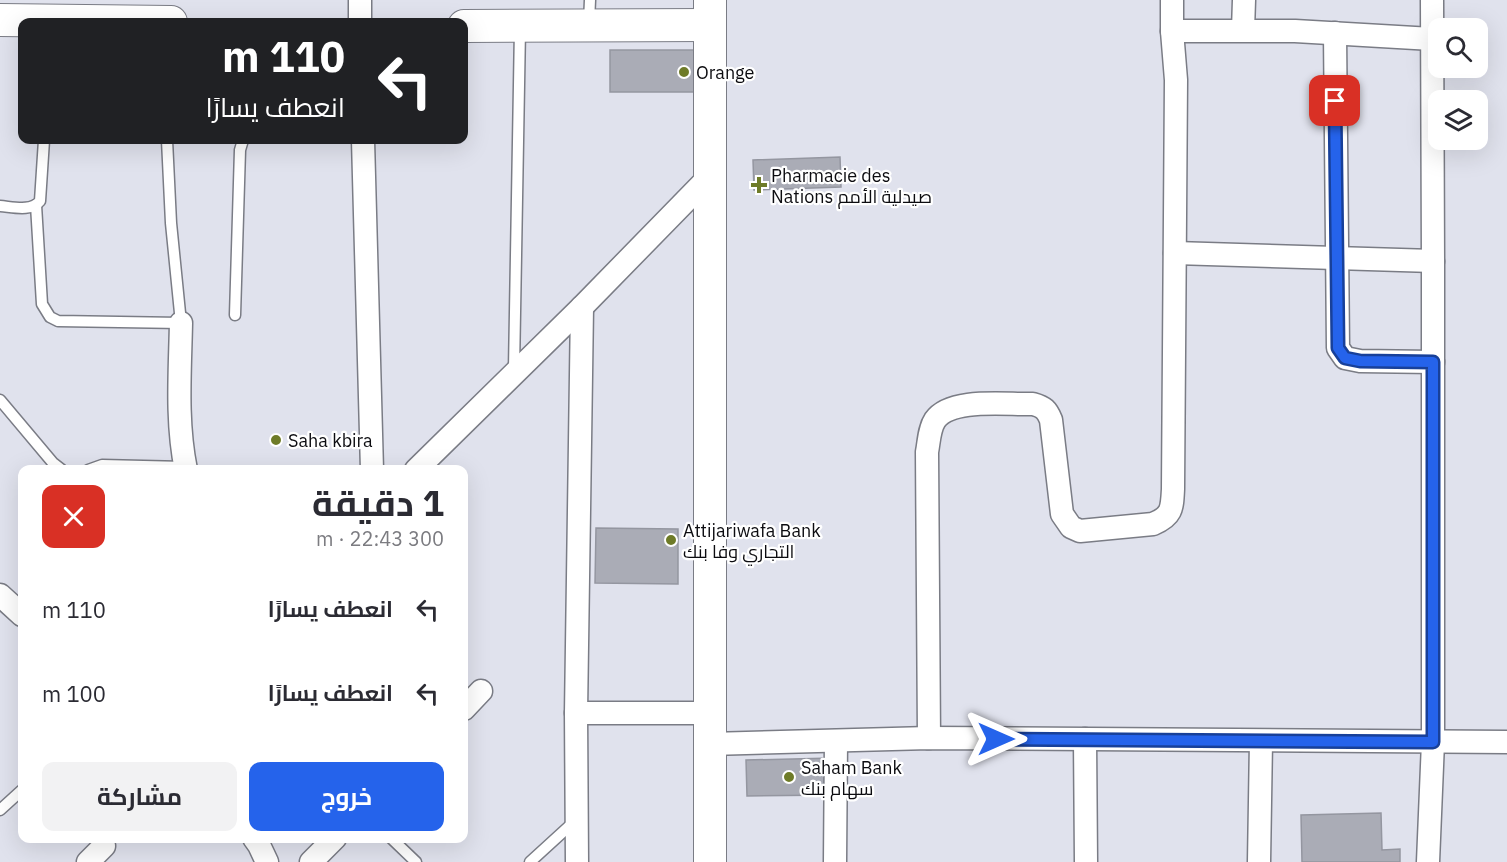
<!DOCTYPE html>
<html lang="ar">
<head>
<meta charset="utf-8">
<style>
	body { margin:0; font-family:"IBM Plex Sans",Cairo,sans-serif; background:#f2f2f3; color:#2b2b33; direction:rtl; height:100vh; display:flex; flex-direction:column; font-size:22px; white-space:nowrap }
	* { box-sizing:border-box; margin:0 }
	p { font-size:20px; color:#7c7c81 }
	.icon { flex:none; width:33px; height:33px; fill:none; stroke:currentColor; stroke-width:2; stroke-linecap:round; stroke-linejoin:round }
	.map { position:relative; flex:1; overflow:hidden; direction:ltr }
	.panel { position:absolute; left:18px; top:465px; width:450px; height:378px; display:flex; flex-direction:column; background:#fff; border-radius:12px; box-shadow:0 6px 24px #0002; direction:rtl }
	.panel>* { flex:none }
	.banner { position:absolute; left:18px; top:18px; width:450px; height:126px; border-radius:12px; box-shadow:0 6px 24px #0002; direction:rtl; background:#202124; color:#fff; overflow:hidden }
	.fabs { position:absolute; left:1428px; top:18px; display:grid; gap:12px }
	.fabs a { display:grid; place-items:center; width:60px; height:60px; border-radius:12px; background:#fff; box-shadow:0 6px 24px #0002; font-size:30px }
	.pin { position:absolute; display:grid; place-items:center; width:51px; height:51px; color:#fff; margin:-26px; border-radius:12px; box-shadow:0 3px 9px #0006 }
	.me { position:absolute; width:66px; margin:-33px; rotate:90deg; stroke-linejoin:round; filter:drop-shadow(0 0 4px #0008) }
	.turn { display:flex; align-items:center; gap:21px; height:126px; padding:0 24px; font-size:27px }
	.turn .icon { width:78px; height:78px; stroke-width:2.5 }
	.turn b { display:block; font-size:42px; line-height:51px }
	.round { display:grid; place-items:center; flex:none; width:63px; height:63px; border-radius:12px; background:#f2f2f3 }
	.headline { display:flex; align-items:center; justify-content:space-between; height:102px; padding:0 24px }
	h1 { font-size:36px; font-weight:700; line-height:45px }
	.primary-button { display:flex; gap:12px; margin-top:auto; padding:12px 24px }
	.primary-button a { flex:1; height:69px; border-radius:12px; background:#2563eb; color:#fff; font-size:24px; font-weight:700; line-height:69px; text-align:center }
	.primary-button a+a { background:#f2f2f3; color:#2b2b33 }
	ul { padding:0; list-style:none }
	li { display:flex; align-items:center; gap:18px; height:84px; padding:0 24px }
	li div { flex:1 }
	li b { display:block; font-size:22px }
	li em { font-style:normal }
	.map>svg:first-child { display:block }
</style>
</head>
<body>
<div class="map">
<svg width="1507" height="862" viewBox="0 0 1507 862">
	<rect width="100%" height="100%" fill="#e0e2ed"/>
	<g fill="#aaacb6" stroke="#9496a0" stroke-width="1.5">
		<polygon points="610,50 695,50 696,92 610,92"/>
		<polygon points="840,157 841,187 754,190 753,160"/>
		<polygon points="596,528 678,529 678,584 595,583"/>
		<polygon points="832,758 833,795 747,796 746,760"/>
		<polygon points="1381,813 1382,850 1400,849 1400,862 1302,862 1301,815"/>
	</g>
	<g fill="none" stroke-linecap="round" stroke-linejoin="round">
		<defs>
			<g id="lane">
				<polyline points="589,22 590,0"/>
				<polyline points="36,205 42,304 50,317 58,321 181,323 171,223 167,140"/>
				<path d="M0 206C13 207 31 212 40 201L44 140"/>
				<polyline points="235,315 240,150 243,140"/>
				<polyline points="514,369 520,28"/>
				<polyline points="0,400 53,463 62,470"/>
				<polyline points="88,470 102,465 185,467"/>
				<polyline points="0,810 22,790"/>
				<polyline points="391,838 416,862"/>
				<polyline points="530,862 576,820"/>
			</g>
			<g id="street">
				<polyline points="1172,0 1172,31"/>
				<polyline points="360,22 360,0"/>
				<polyline points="1243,30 1244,0"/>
				<polyline points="1335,33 1338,348 1345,358 1360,361 1433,362"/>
				<polyline points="363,140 372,470"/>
				<polyline points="1175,253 1433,261 1432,0"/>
				<path d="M181 323C180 372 176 421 186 470"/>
				<polyline points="416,470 582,307 711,175"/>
				<polyline points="0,595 22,615"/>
				<polyline points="464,709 481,691"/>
				<polyline points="576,713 710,713"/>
				<path d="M929 738 927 452C929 442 929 429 935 420 951 397 1007 405 1033 404 1044 407 1047 410 1051 420L1062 514 1071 527 1080 531 1153 524C1172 516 1172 509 1173 489L1176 80 1172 31H1295L1432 39"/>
				<polyline points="1085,739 1086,862"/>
				<polyline points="710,744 929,738 1507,742"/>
				<polyline points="254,838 259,845 267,862"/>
				<polyline points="88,862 104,846"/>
				<polyline points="311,862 335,838"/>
				<polyline points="577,862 576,713 582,307"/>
				<polyline points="835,862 836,741"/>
				<polyline points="1259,862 1261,741"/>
				<polyline points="1428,862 1433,742 1433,261"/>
			</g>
			<g id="secondary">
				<polyline points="0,20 171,22"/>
				<polyline points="464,26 709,25"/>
				<polyline points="710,862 710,0"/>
			</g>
		</defs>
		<use href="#lane" stroke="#7a7c85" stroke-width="13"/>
		<use href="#street" stroke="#7a7c85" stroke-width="25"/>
		<use href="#secondary" stroke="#7a7c85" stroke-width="34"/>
		<use href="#lane" stroke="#fff" stroke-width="10"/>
		<use href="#street" stroke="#fff" stroke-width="22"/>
		<use href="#secondary" stroke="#fff" stroke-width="32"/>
	</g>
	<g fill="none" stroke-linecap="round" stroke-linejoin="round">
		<defs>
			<polyline id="route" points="996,739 1433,742 1433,362 1360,361 1345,358 1338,348 1335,101"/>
		</defs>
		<use href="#route" stroke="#184099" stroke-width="15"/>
		<use href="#route" stroke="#2563eb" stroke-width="10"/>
	</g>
	<g fill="#6e7b28" stroke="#fff" stroke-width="2">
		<circle cx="684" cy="72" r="6"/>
		<path d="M756 176h6v6h6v6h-6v6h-6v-6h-6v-6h6z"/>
		<circle cx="276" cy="440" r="6"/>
		<circle cx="671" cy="540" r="6"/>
		<circle cx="789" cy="777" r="6"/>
	</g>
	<g text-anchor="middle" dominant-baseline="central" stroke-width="4.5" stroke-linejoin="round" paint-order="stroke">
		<g font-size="18" fill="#0c0c10" stroke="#fff" text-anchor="start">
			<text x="696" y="72">Orange</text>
			<text x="771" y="175">Pharmacie des<tspan x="771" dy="21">Nations صيدلية الأمم</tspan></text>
			<text x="288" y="440">Saha kbira</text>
			<text x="683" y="530">Attijariwafa Bank<tspan x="683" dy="21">التجاري وفا بنك</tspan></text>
			<text x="801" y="767">Saham Bank<tspan x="801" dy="21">سهام بنك</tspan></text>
		</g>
	</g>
</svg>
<div class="fabs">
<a><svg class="icon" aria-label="search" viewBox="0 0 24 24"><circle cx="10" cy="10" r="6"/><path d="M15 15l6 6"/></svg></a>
<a><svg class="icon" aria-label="layers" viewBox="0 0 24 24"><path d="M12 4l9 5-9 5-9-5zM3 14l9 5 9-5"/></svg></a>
</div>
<div class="pin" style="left:1335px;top:101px;background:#d93025"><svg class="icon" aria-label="arrive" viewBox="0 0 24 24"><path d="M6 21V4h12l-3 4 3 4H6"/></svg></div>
<svg class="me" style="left:996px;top:739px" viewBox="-20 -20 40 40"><path d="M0-17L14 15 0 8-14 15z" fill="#2563eb" stroke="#fff" stroke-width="4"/></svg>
<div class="banner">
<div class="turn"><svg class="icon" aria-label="left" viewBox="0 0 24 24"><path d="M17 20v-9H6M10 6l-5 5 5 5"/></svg><div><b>110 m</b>انعطف يسارًا</div></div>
</div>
<section class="panel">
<div class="headline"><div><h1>1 دقيقة</h1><p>300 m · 22:43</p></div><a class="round" style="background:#d93025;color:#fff"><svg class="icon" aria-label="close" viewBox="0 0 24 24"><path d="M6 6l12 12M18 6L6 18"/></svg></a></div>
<ul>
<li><svg class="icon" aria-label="left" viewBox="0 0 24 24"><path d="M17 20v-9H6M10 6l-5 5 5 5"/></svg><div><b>انعطف يسارًا</b></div><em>110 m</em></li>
<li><svg class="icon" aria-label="left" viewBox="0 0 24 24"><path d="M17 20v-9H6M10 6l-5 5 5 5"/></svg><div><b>انعطف يسارًا</b></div><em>100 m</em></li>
</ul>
<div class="primary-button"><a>خروج</a><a>مشاركة</a></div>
</section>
</div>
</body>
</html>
